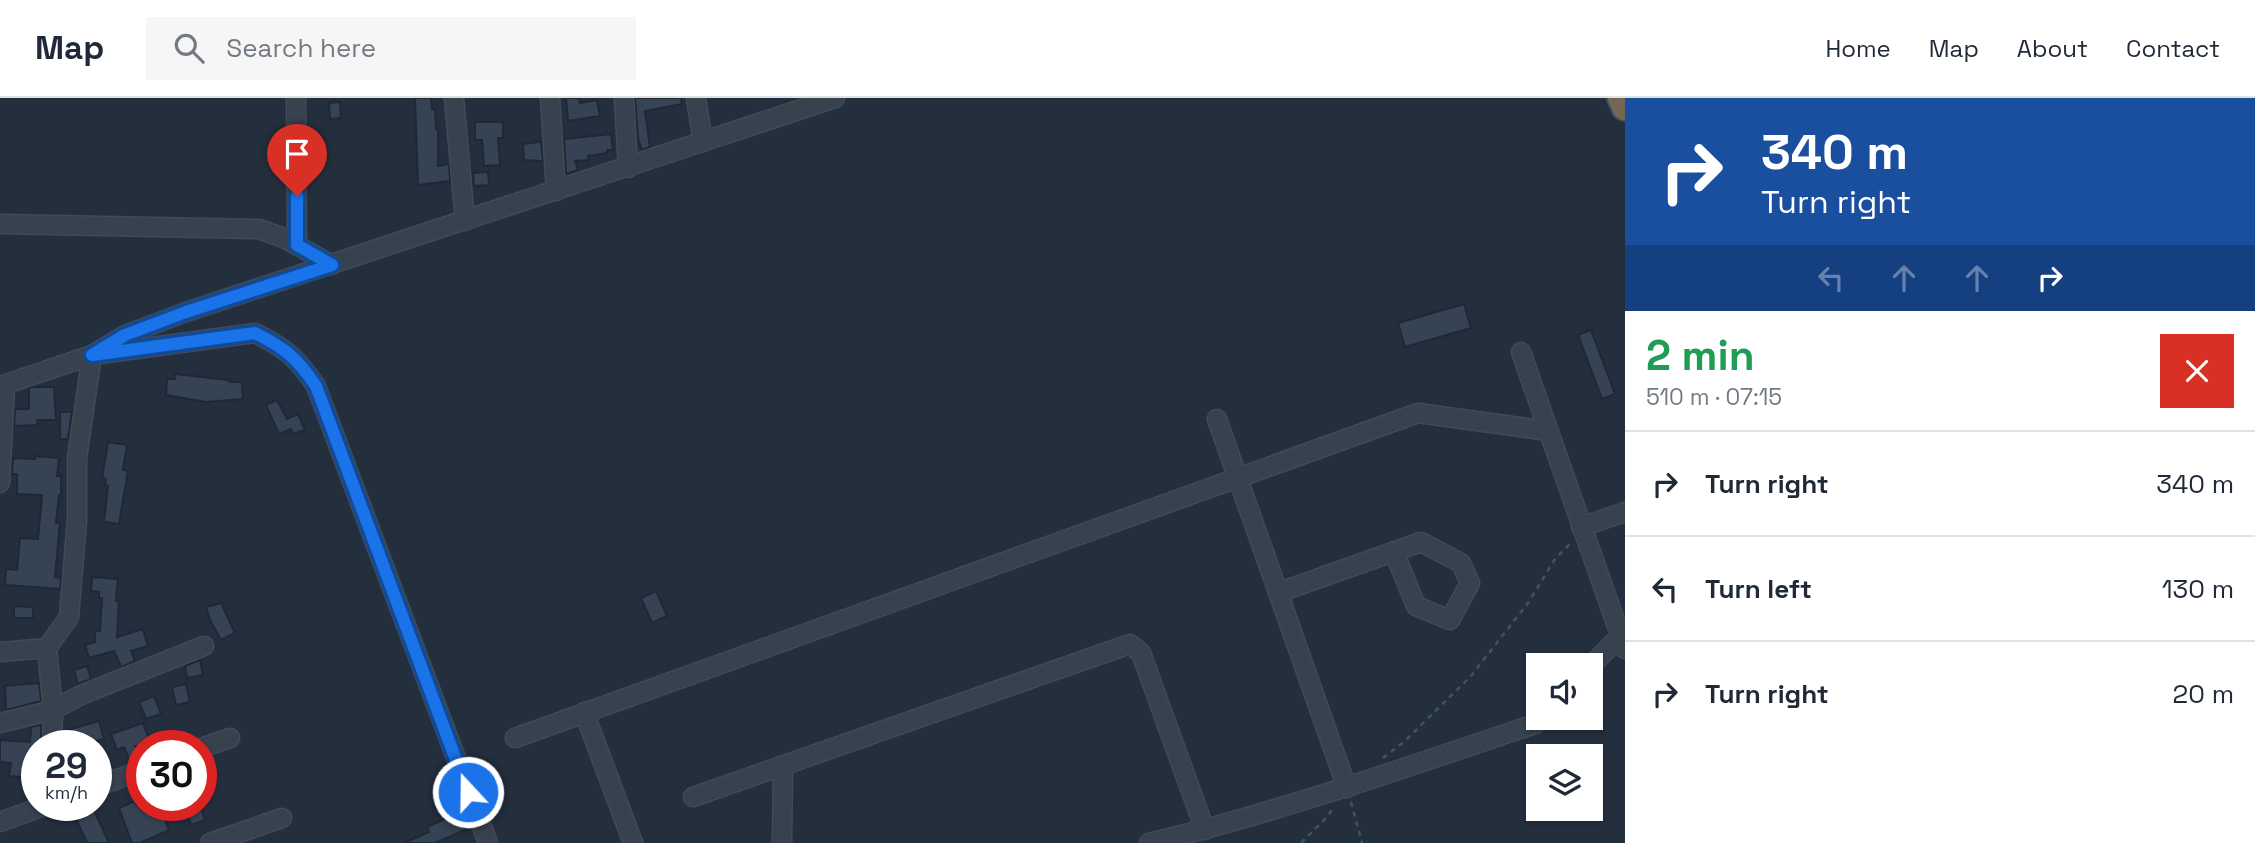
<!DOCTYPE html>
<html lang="en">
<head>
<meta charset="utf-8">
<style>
	body { margin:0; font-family:"Space Grotesk",sans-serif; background:#f6f6f7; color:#1f2937; height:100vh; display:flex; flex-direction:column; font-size:26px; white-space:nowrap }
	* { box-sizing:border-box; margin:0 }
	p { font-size:23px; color:#747a83 }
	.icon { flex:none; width:38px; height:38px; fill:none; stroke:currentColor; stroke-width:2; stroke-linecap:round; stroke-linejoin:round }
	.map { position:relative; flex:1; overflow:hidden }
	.side { display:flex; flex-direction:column; background:#fff; width:630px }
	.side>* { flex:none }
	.hud { background:#1a4fa0; color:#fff; overflow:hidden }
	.fabs { position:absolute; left:1526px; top:555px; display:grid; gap:14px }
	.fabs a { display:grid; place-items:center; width:77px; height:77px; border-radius:0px; background:#fff; box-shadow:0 2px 5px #0004; font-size:35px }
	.speed { position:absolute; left:21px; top:632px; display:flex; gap:14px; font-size:35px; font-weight:700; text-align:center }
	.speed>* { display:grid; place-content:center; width:91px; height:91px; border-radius:50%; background:#fff; box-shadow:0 2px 5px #0004; line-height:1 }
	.speed small { font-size:18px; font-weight:400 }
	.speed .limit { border:10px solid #d22; background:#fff; color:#111 }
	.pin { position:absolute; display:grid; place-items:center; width:60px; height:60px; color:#fff; margin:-72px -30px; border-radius:50% 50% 50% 0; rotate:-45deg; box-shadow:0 0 7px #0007 }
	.pin .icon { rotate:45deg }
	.me { position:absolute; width:77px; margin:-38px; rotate:339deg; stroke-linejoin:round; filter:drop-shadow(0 0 5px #0008) }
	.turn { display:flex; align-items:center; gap:24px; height:147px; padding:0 21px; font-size:32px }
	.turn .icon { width:91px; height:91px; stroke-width:2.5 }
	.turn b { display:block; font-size:49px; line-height:60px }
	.lanes { display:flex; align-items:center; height:66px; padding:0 21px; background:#0003; justify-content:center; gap:35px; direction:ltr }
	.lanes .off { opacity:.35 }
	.round { display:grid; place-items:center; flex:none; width:74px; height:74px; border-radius:0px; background:#f6f6f7 }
	.head { display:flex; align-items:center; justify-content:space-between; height:119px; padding:0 21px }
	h1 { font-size:42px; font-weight:700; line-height:52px; color:#1e9e55 }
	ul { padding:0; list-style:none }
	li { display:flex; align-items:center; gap:21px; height:105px; padding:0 21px; border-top:2px solid #e0e1e3 }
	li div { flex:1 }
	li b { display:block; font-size:26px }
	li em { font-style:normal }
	header { display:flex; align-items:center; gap:42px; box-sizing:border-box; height:98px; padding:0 35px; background:#fff; border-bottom:2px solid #e0e1e3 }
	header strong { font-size:33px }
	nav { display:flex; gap:38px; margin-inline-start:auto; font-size:24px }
	.search { width:490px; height:63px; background:#f6f6f7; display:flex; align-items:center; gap:18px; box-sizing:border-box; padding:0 24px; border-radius:0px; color:#747a83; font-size:26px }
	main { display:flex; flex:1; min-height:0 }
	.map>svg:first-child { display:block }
</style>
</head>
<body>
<header>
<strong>Map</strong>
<div class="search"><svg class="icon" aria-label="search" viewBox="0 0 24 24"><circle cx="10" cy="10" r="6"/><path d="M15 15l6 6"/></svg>Search here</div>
<nav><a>Home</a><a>Map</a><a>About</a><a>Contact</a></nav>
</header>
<main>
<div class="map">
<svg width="1625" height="745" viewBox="0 0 1625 745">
	<rect width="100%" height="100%" fill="#242f3e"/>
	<g fill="#364354" stroke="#1f2835" stroke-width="2">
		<polygon points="415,0 431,0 432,11 435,11 436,31 438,31 438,68 449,66 450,83 418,87"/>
		<polygon points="566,0 579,0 580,5 597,2 600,18 568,23"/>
		<polygon points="635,0 681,0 682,6 645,13 650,49 642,52 638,40"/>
		<polygon points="340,4 341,20 330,21 329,5"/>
		<polygon points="475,24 503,24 503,40 498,40 500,67 484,68 482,42 475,42"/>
		<polygon points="611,36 613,52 607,52 607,55 588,58 589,62 575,63 578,72 566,76 564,41"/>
		<polygon points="539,44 541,44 543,63 524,62 523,46"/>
		<polygon points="488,74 489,87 474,88 473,75"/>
		<polygon points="1464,206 1471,230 1405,249 1398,225"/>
		<polygon points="1591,232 1615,296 1602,301 1578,237"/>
		<polygon points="175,276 229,282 230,284 242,284 243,301 206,304 166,297 167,281 175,281"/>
		<polygon points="33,289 54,289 56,322 37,322 37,327 14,328 15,311 29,311 29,290"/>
		<polygon points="277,302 287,321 298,316 305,332 293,336 291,331 279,336 266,307"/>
		<polygon points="60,314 72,314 68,341 60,341"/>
		<polygon points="108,344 127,347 123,372 128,373 119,426 104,424 108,388 105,387 106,381 102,380"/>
		<polygon points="35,358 59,360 57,378 61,378 61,397 59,397 56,425 60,425 55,479 61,480 60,491 5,487 6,471 17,472 20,440 38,441 42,397 17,396 17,376 12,376 13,360 35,361"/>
		<polygon points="92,479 118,481 116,503 119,503 117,539 143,531 148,548 131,553 135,563 121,569 114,553 89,560 85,547 95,544 95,533 100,533 102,500 99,500 99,494 91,493"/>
		<polygon points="656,493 667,518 652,525 641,500"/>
		<polygon points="221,505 235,535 221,542 210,522 206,509"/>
		<polygon points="14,508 33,509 33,520 14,520"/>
		<polygon points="200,562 203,577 187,580 185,568"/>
		<polygon points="87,568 91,581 78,586 74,572"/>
		<polygon points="39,585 41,603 6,612 5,588"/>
		<polygon points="186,586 190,604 176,607 172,589"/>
		<polygon points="154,598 161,616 146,621 139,604"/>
		<polygon points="99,623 104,641 80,647 79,645 63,648 64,633"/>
		<polygon points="143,625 151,648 135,648 141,661 130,664 124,649 117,652 111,636"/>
		<polygon points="41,627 41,648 37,648 37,680 9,678 11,665 0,664 0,642 30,644 31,629"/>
		<polygon points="201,662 213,691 201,696"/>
		<polygon points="135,703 137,707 159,707 169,732 140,745 132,745 119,710"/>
		<polygon points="184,707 200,707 205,722 191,727"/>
		<polygon points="92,708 109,745 87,745 74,716"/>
		<polygon points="464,715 470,730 435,745 404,745 429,734 427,729 449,719"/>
	</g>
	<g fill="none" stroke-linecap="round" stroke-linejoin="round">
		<defs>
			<g id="minor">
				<polyline points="296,0 297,147"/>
				<polyline points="454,0 465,123"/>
				<polyline points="550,0 556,93"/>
				<polyline points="624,0 628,70"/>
				<polyline points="696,0 703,44"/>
				<polyline points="0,126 259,131 284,140 332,167"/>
				<polyline points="1521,254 1625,551"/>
				<polyline points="0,288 92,257 125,237 186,214 835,0"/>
				<polyline points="1217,321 1347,690"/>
				<polyline points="0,385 5,288"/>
				<polyline points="1581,429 1625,414"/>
				<polyline points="1280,494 1421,444 1461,465 1470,485 1450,522 1416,508 1394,454"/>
				<path d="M47 550 69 519 77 422V360L92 257 255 235C285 250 297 260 316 288L488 745"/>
				<polyline points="0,554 47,550 53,612 52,648"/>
				<polyline points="1591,568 1620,538"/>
				<polyline points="584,614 633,745"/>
				<polyline points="0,625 53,612 81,597 204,548"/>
				<polyline points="515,640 1418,315 1548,333"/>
				<polyline points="201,650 230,640"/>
				<polyline points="96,689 142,672"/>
				<polyline points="693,699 1130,546 1141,555 1205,732"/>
				<polyline points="0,724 47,707"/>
				<polyline points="210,745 282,720"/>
				<polyline points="782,745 783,669"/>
				<path d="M1149 745C1280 714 1407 669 1535 626L1541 620"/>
			</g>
			<polyline id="highway" points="1621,0 1625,9"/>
		</defs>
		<use href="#minor" stroke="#414a57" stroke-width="21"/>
		<use href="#highway" stroke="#434c59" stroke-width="30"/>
		<g stroke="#3f5557" stroke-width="2.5" stroke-dasharray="5 5" stroke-linecap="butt">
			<polyline points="1383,660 1405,643 1471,578 1528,505 1555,461 1571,445"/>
			<polyline points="1351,704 1362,745"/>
			<polyline points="1301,745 1326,720 1334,709"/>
		</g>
		<use href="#minor" stroke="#38414e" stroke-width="18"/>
		<use href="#highway" stroke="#746855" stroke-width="26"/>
	</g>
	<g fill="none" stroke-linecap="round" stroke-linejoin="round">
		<defs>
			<path id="route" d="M297 98V147L332 167 186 214 125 237 92 257 255 235C285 250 297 260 316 288L468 694"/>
		</defs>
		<use href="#route" stroke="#114b97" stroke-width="18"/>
		<use href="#route" stroke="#1a73e8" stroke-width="12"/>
	</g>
</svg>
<div class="fabs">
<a><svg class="icon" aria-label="sound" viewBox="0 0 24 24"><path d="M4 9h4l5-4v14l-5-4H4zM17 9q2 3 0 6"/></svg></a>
<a><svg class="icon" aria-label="layers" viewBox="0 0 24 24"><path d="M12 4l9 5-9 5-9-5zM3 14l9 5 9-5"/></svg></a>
</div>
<div class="speed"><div>29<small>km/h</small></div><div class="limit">30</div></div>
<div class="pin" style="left:297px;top:98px;background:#d93025"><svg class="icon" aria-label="arrive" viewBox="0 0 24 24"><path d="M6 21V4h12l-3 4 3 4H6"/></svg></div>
<svg class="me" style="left:468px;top:694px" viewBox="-20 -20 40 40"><circle r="17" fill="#1a73e8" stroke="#fff" stroke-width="3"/><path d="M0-11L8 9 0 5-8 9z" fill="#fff"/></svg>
</div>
<section class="side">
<div class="hud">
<div class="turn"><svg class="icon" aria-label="right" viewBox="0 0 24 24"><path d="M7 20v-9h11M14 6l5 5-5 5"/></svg><div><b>340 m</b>Turn right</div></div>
<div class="lanes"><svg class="icon off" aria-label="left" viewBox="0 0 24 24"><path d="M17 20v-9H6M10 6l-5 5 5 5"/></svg><svg class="icon off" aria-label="ahead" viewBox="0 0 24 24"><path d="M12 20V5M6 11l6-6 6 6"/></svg><svg class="icon off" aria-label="ahead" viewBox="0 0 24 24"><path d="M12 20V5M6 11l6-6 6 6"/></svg><svg class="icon" aria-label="right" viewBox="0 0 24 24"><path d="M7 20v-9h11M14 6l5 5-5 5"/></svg></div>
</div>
<div class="head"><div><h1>2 min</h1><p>510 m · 07:15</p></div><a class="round" style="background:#d93025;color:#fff"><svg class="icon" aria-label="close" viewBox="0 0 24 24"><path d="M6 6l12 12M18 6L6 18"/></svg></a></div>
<ul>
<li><svg class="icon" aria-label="right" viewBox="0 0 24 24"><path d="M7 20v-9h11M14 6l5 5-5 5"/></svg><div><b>Turn right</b></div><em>340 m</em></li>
<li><svg class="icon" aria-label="left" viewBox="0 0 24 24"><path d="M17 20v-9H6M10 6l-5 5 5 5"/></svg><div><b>Turn left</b></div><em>130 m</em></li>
<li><svg class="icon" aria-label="right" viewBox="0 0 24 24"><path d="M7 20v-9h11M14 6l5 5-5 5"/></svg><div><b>Turn right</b></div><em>20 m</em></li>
</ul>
</section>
</main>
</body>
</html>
